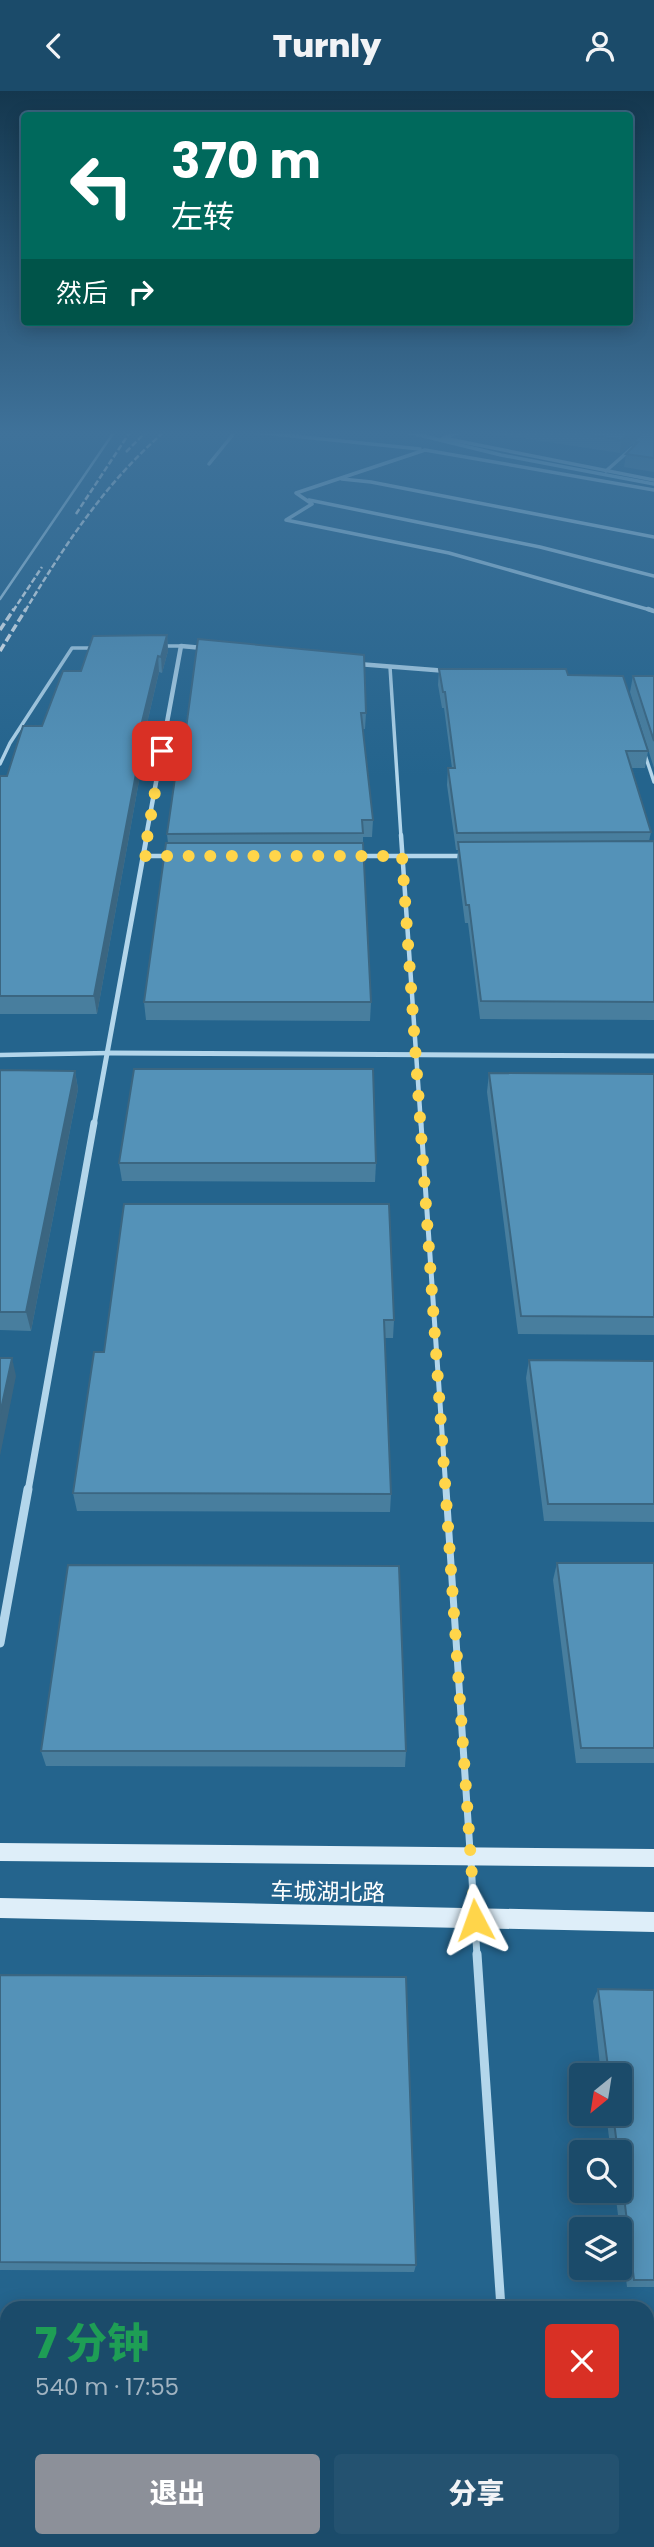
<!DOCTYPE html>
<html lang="zh">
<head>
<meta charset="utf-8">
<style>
	body { margin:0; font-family:Poppins,"Noto Sans SC",sans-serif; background:#245270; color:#f1f3f6; height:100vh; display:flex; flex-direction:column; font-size:26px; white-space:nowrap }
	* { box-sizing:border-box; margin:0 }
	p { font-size:23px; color:#a0b3c1 }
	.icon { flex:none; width:38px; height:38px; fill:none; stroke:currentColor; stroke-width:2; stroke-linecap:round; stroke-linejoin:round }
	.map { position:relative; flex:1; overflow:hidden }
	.details { position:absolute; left:0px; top:2210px; width:654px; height:247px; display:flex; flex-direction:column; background:#1b4b6a; border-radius:21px 21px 0 0; box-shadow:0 4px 18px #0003,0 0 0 2px #39637e }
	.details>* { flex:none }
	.guide { position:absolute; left:21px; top:21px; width:612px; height:214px; border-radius:7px; box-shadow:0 4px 18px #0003,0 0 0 2px #39637e; background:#00695c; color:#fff; overflow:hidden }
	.needle { width:46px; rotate:210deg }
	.controls { position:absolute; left:569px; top:1972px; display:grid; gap:14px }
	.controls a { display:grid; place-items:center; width:63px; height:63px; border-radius:7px; background:#1b4b6a; box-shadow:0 4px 18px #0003,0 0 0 2px #39637e; font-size:35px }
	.pin { position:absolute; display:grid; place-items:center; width:60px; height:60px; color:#fff; margin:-30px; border-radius:14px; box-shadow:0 4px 10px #0006 }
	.me { position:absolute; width:77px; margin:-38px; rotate:356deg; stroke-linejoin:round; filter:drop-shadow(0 0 5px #0008) }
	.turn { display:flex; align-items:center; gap:24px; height:147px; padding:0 35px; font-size:32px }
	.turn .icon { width:91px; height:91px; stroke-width:2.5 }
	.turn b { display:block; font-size:49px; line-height:60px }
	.then { display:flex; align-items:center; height:66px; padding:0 35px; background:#0003; gap:14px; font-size:26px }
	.round { display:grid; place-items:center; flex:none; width:74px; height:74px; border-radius:7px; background:#245270 }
	.head { display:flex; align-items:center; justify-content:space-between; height:119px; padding:0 35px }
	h1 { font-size:42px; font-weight:800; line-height:52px; color:#1e9e55 }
	.action { display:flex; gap:14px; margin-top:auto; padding:14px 35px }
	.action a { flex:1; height:80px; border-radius:7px; background:#8c9099; color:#fff; font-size:28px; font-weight:800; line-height:80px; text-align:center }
	.action a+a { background:#245270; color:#f1f3f6 }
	header { display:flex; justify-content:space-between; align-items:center; height:91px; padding:0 35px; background:#1b4b6a; font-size:32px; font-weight:800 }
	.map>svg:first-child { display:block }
</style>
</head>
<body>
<header><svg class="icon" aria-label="back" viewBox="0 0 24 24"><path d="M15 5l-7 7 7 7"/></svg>Turnly<svg class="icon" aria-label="person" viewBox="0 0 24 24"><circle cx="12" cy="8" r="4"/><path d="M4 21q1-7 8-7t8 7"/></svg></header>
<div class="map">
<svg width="654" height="2456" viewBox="0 0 654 2456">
	<rect width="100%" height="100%" fill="#24648d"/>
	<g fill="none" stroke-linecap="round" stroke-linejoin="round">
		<polyline stroke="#a7d3ec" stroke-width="3.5" points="407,341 501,364 654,393"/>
		<polyline stroke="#b3d6eb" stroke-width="2.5" points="0,508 114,341"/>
		<g stroke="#b3d6eb" stroke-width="3.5">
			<polyline points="163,555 181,555"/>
			<polyline points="390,576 401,746"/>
			<polyline points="644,661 654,691"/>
			<polyline points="0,673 10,652 72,557 94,557"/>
		</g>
		<g stroke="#b3d6eb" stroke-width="4.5">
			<polyline points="401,744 421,1034"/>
			<polyline points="144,765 171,765"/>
			<polyline points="360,765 462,765"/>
			<polyline points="0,964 109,962"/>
		</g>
		<polyline stroke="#b3d6eb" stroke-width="5" points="421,1032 446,1400"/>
		<g stroke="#b3d6eb" stroke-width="7">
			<polyline points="446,1398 470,1760"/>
			<polyline points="471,1770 474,1823"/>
			<polyline points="475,1833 477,1865"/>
		</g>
		<g stroke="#b3d6eb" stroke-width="9">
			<polyline points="477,1863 501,2217"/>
			<polyline points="517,2450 517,2456"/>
		</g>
		<g stroke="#b3d6eb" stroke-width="3.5">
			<polyline points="254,341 420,358"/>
			<polyline points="459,341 443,347 654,389"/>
			<polyline points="209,373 235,341"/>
			<polyline points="606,380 632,357"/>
			<polyline points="342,388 371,391 654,446"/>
			<polyline points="309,409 540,456 654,485"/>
			<polyline points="654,520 449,462 286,429 312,413 296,402 425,359 654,399"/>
		</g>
		<g stroke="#b3d6eb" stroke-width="4.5">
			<polyline points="648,518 654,520"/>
			<polyline points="358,573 447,580"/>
			<polyline points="146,746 181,555 203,557"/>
		</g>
		<g stroke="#b3d6eb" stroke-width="5">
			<polyline points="109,962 654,965"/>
			<polyline points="94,1034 147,744"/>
		</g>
		<polyline stroke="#b3d6eb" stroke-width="7" points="28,1400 94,1032"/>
		<polyline stroke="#b3d6eb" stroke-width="9" points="0,1552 28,1398"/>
		<g fill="#deeef9" fill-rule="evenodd">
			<polygon points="0,1752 654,1758 654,1776 0,1770"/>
			<polygon points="0,1807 654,1821 654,1841 0,1827"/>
		</g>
		<g stroke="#fff" stroke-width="2.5" stroke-dasharray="6 2.5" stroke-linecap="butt">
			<polyline points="126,361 146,341"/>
			<polyline points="76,423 130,341"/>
			<polyline points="13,520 42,476"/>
			<path d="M25 520C65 454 105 392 164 341"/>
		</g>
		<g stroke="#fff" stroke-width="3.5" stroke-dasharray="8 3.5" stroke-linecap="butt">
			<polyline points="0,539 14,518"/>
			<polyline points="0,560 26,518"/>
		</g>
	</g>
	<g fill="#487e9e">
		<polygon points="481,341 654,341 654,381 624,376 626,363 632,357 633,352 620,362"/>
		<polygon points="167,544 168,560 162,582 159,581 145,641 146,651 97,923 0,923 0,685 7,685 81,580"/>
		<polygon points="439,578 568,584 648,660 645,677 631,677 651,741 649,750 654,750 654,929 480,928 468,832 465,832 457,769 458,759 456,759 447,694 448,677 452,677 444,617 442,617 438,594"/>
		<polygon points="633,585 654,585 654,677 630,601"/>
		<polygon points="366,622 365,638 363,638 373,729 372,746 363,746 363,752 371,911 370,930 146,929 144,911 168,752 167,743 182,638"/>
		<polygon points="0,979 75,980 78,998 31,1240 0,1239"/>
		<polygon points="489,982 654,983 654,1244 518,1243 487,1001"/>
		<polygon points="119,1072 376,1072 375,1091 122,1090"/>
		<polygon points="124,1113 394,1229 393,1247 385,1247 391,1403 390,1421 77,1420 73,1402 104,1261"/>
		<polygon points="529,1269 654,1270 654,1431 544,1430 526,1287"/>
		<polygon points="557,1472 654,1472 654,1672 576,1672 553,1489"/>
		<polygon points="41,1660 406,1660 405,1676 46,1675"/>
		<polygon points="0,1884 416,2174 414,2181 0,2179"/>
		<polygon points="598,1898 654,1899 654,2196 627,2196 615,2100 620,2100 620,2062 611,2062 606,2023 620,2023 620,1984 601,1984 593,1910"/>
		<polygon points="648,2275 654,2276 654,2456 652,2456 648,2420"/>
	</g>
	<g fill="#3b6681">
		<polygon points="631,341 645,341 620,362 621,349"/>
		<polygon points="167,544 168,560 162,582 161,566"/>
		<polygon points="158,565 159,581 145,641 146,651 97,923 94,905 141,635"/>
		<polygon points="75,980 78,998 31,1240 26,1221"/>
		<polygon points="12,1267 16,1285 0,1365 0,1323"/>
	</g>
	<g fill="#5492b8" stroke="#3b6681" stroke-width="2">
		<polygon points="572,341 631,341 621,349"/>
		<polygon points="643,341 654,341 654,367 626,363 638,351 633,350"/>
		<polygon points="167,544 161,566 158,565 141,635 145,635 94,905 0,905 0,685 7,685 23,635 42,635 63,580 81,580 93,545"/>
		<polygon points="198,548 364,564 366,622 361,622 373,729 362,729 363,742 167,743 182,638 186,638"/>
		<polygon points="439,578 566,578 568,584 623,585 648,660 626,660 651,741 457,742 448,677 455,677 445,601 443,601"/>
		<polygon points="633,585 654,585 654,650"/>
		<polygon points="654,750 654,911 481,910 469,814 466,814 458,751"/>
		<polygon points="166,752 363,752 371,911 144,911"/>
		<polygon points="134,978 373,978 376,1072 119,1072"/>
		<polygon points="0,979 75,980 26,1221 0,1221"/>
		<polygon points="489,982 654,983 654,1226 521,1225"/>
		<polygon points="124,1113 389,1113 394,1229 384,1229 391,1403 73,1402 94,1261 104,1261"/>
		<polygon points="0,1267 12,1267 0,1323"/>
		<polygon points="529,1269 654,1270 654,1413 548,1413"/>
		<polygon points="557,1472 654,1472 654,1657 581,1657"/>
		<polygon points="68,1474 399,1475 406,1660 41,1660"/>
		<polygon points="0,1884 406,1886 416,2174 0,2171"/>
		<polygon points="598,1898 654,1899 654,2189 634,2189 620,2072 620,2062 618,2062 613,2023 620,2023 620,1984 609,1984"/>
		<polygon points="648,2275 654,2276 654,2403 648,2350"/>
		<polygon points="0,2285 7,2285 7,2450 432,2450 432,2456 0,2456"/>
	</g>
	<linearGradient id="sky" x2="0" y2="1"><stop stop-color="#14374e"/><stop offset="0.5" stop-color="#3f729a"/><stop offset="1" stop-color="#3f729a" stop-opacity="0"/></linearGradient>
	<rect width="654" height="685" fill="url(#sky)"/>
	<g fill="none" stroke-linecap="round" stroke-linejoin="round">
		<polyline stroke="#ffd54a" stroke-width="12" stroke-dasharray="0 21.6" points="162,660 144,765 402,765 475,1829"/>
	</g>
	<g text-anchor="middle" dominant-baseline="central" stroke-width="5" stroke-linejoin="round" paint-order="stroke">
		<g font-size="23" fill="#fff" stroke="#24648d">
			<text transform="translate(328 1801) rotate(1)">车城湖北路</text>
		</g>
	</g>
</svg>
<div class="controls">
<a><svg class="needle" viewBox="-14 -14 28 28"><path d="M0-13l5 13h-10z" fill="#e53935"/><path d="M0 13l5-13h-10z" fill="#a0b3c1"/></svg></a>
<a><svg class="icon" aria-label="search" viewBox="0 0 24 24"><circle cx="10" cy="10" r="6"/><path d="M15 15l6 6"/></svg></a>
<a><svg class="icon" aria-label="layers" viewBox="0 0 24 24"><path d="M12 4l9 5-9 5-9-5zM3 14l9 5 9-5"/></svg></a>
</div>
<div class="pin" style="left:162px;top:660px;background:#d93025"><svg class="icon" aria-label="arrive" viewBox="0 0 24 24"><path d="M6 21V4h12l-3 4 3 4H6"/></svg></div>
<svg class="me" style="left:475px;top:1829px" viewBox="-20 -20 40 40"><path d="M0-17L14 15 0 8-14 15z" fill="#ffd54a" stroke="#fff" stroke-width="4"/></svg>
<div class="guide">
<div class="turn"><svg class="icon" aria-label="left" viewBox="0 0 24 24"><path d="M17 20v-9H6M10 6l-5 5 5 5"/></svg><div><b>370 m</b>左转</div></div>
<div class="then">然后<svg class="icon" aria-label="right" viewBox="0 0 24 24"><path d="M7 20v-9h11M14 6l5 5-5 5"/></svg></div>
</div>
<section class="details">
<div class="head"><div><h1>7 分钟</h1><p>540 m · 17:55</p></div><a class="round" style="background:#d93025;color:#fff"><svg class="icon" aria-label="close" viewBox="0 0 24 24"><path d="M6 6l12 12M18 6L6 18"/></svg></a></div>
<div class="action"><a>退出</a><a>分享</a></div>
</section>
</div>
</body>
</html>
